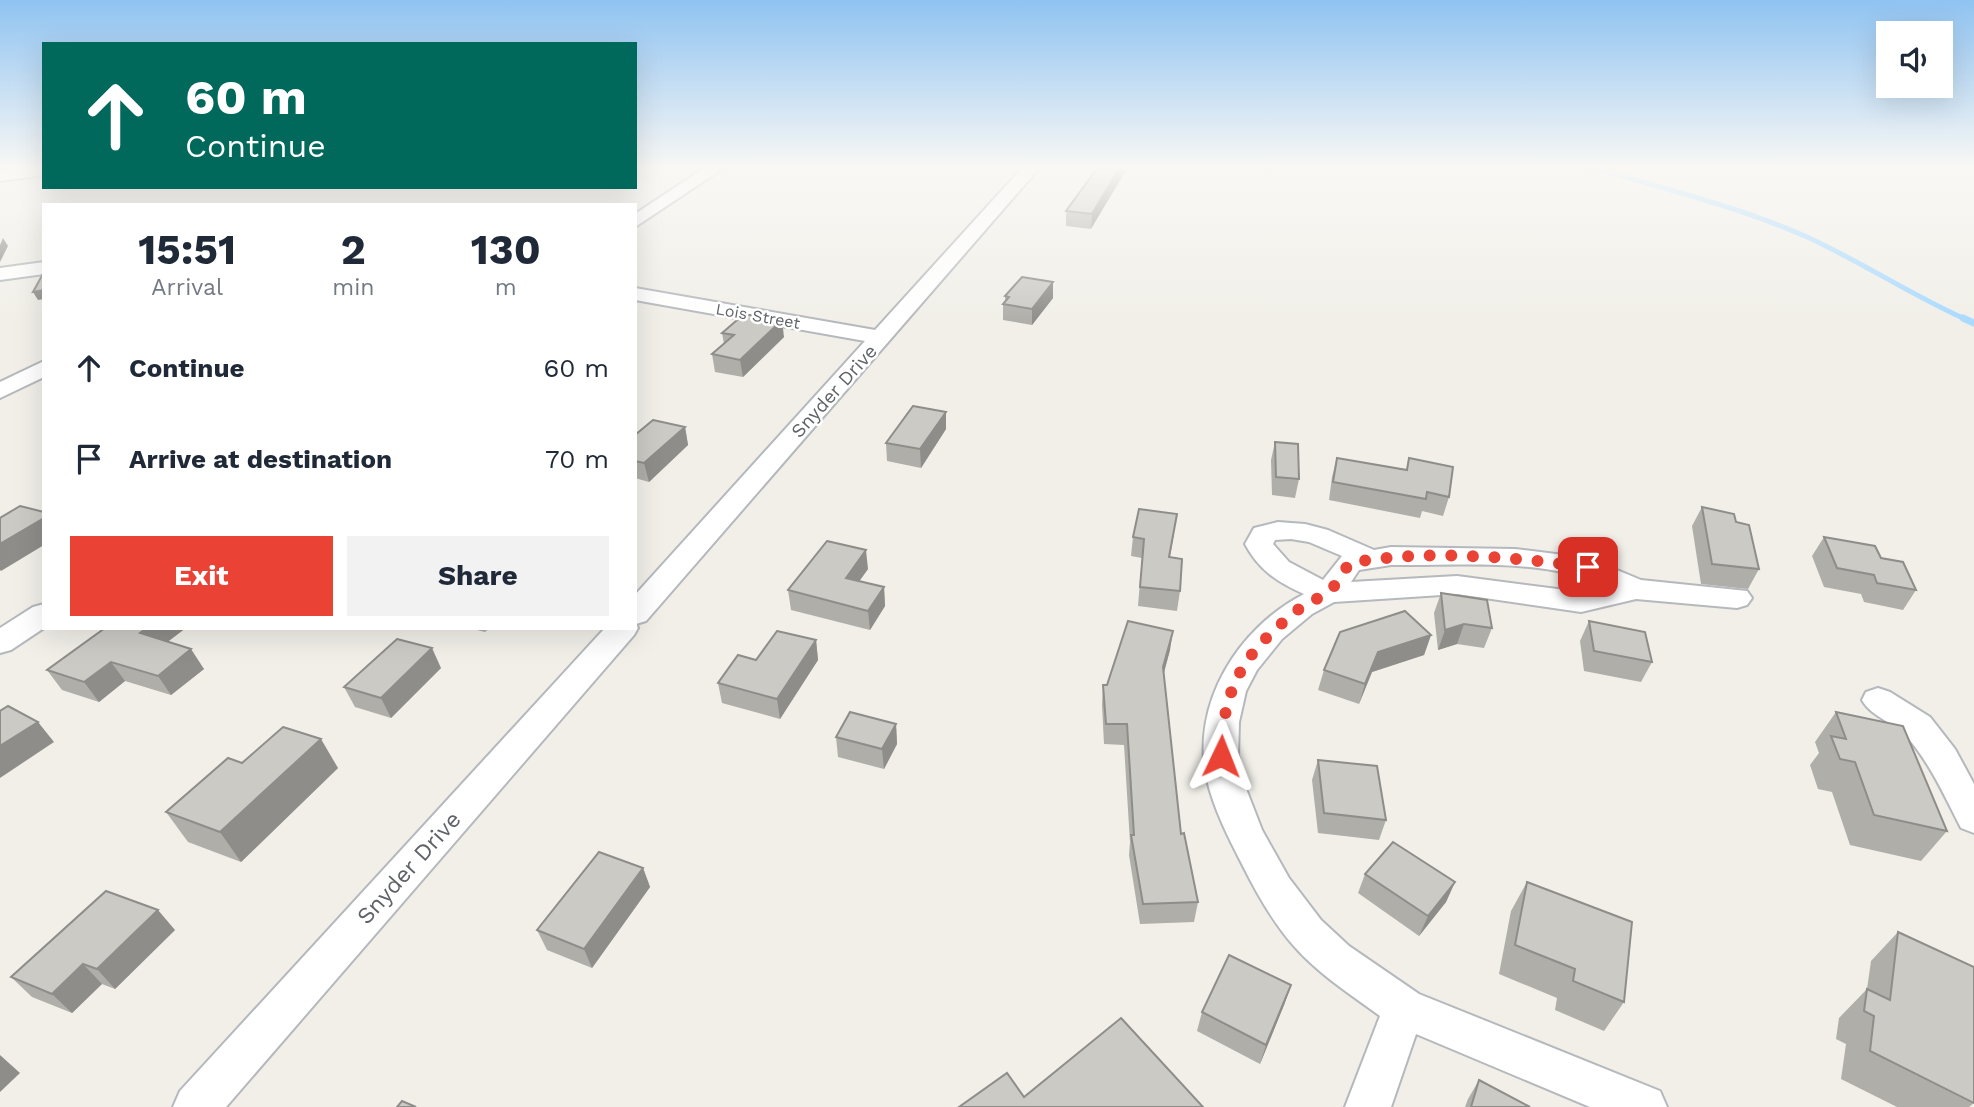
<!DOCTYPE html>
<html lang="en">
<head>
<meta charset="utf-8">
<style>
	body { margin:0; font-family:"Work Sans",sans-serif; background:#f2f2f3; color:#1f2937; height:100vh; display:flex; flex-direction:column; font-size:26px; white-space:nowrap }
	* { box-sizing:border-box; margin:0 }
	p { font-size:23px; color:#747a83 }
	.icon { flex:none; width:38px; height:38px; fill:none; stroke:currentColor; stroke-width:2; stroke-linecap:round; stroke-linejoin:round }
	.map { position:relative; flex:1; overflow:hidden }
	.details { position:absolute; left:42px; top:203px; width:595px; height:427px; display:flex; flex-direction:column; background:#fff; border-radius:0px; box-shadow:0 7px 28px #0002 }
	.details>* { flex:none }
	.guide { position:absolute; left:42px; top:42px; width:595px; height:147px; border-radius:0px; box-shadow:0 7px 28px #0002; background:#00695c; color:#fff; overflow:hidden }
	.fabs { position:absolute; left:1876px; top:21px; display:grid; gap:14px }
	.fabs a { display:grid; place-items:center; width:77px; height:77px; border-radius:0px; background:#fff; box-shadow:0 7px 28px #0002; font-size:35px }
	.pin { position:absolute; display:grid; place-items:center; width:60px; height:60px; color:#fff; margin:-30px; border-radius:14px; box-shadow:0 4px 10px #0006 }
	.me { position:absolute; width:77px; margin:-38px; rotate:2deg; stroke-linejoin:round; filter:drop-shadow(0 0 5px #0008) }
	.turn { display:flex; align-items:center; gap:24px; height:147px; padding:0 28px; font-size:32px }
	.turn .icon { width:91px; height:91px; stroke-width:2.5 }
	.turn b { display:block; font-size:49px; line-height:60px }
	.eta { display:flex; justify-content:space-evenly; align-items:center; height:119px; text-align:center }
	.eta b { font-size:42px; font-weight:700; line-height:49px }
	.button { display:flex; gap:14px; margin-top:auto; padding:14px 28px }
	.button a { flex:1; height:80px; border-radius:0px; background:#ea4335; color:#fff; font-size:28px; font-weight:700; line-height:80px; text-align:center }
	.button a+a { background:#f2f2f3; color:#1f2937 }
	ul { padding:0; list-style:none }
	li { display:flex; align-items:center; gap:21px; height:91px; padding:0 28px }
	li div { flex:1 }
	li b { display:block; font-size:26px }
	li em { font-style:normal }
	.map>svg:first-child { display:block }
</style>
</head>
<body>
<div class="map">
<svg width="1974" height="1107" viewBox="0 0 1974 1107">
	<rect width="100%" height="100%" fill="#f1efe8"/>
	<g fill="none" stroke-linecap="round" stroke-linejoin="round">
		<path stroke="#aadaff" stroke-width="5" d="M1590 167C1662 188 1736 206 1805 236 1860 261 1911 295 1967 320"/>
		<polyline stroke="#aadaff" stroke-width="7" points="1963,318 1974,323"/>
		<defs>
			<g id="minor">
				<polygon points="30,167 44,167 44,175 0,181 0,171"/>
				<polygon points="706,167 725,167 635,227 635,214"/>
				<polygon points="1023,167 1040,167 646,621 636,624 638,628 634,635 226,1107 173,1107 180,1091 605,628 635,628 635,595 865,341 635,300 635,288 875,330"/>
				<polygon points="44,262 44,274 0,280 0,268"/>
				<polygon points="44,361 44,377 0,398 0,382"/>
				<path d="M1278 522 1305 524 1328 530 1374 550 1391 547 1515 549 1588 558 1641 580 1747 591 1752 598 1747 605 1737 608 1636 599 1581 612 1457 594 1334 602 1312 614 1282 639 1257 670 1246 691 1239 722 1238 756 1243 781 1262 830 1289 878 1321 920 1349 946 1419 994 1660 1091 1667 1107H1590L1416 1034 1391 1107H1345L1380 1016C1350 994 1317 973 1293 945 1272 921 1256 892 1242 864 1228 837 1214 809 1207 780 1190 704 1238 628 1304 594 1277 582 1259 570 1245 544L1254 528ZM1291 539 1309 542 1342 556 1323 580 1289 562 1273 544 1275 540ZM1391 565C1460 566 1542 557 1606 586L1581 592 1457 576 1351 582 1359 570Z"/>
				<polygon points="44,604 44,628 11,650 0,653 0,628 33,607"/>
				<path d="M1878 688 1890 692 1930 717 1955 749 1974 784V833L1961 828C1945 797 1931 765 1908 738 1895 722 1872 718 1862 700L1866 692Z"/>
			</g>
		</defs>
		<use href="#minor" stroke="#b5b8bc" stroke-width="4"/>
		<use href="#minor" fill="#fff" fill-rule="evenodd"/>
	</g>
	<g fill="#afaea9">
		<polygon points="1098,167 1091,229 1066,226 1066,211"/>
		<polygon points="1005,296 1053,298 1032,325 1003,320 1003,304 1005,301"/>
		<polygon points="722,333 784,337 743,377 715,372 712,354 724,344"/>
		<polygon points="946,412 946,429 921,468 887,461 886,443"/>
		<polygon points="685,427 688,445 649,482 635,478 635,435"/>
		<polygon points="1275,442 1299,479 1295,498 1272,495 1271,460"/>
		<polygon points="1337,458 1406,470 1409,458 1449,497 1443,516 1422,511 1420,518 1329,500 1332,477"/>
		<polygon points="1702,507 1736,522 1759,569 1748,589 1701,584 1692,526"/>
		<polygon points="1174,533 1170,557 1180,591 1177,611 1138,606 1142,558 1131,556 1133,537"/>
		<polygon points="1824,537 1881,558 1916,590 1903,610 1864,602 1861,594 1824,587 1812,556"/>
		<polygon points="868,569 859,581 884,587 885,606 870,630 791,610 788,590"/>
		<polygon points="1441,593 1492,628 1484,648 1457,644 1438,650 1434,613"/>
		<polygon points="1589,621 1652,662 1641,682 1584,671 1580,641"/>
		<polygon points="469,628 490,628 485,632"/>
		<polygon points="1431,635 1424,655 1372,672 1359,704 1318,690 1324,670"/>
		<polygon points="816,640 818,660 780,719 722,703 718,683 756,660"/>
		<polygon points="168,642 204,669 171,695 125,681 99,702 62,690 47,670"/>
		<polygon points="1170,650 1164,673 1181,834 1198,902 1194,922 1140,924 1129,855 1130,842 1124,745 1104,744 1102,705 1103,685 1107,685"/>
		<polygon points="441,668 391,718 355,707 344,687"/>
		<polygon points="1836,712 1947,831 1921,861 1850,845 1832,792 1818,789 1810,765 1819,753 1815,742"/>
		<polygon points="896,724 897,744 884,769 838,757 836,737"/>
		<polygon points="1318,760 1386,820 1379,840 1318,833 1312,780"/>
		<polygon points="242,763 338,768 241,862 188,842 166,812"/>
		<polygon points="643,868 650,887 592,968 547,950 537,930"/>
		<polygon points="1365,874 1455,882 1446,902 1419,936 1358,893"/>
		<polygon points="1527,882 1624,1002 1604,1031 1555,1010 1557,998 1499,974 1511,911"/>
		<polygon points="175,930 115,989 102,984 72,1013 32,997 11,977"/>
		<polygon points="1898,932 1974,967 1974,1103 1969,1107 1897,1107 1841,1079 1846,1044 1836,1039 1839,1018 1867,989 1871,961"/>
		<polygon points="1291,985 1284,1005 1260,1064 1197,1031 1202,1012"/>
		<polygon points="1479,1080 1530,1107 1465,1107 1468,1099"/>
	</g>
	<g fill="#8f8d8a">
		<polygon points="1120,167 1128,167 1091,229 1092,214"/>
		<polygon points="3,238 8,246 0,262 0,245"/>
		<polygon points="1053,282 1053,298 1032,325 1032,309"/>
		<polygon points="44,290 44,299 38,300 33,292"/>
		<polygon points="782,320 784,337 743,377 740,360"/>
		<polygon points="946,412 946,429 921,468 920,449"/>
		<polygon points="685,427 688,445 649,482 644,463"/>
		<polygon points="44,518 44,545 1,571 0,570 0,544"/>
		<polygon points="866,550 868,569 848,597 846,578"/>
		<polygon points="884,587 885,606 870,630 868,611"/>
		<polygon points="1464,624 1457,644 1438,650 1445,630"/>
		<polygon points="147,628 186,628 153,653 140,633"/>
		<polygon points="1173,631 1170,650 1160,686 1163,667"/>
		<polygon points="1431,635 1424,655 1372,672 1359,704 1365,684 1378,652"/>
		<polygon points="816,640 818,660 780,719 777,699"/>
		<polygon points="432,648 441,668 391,718 381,698"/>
		<polygon points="191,649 204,669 171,695 158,676"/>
		<polygon points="111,662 125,681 99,702 84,682"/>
		<polygon points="38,722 54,742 0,778 0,746"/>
		<polygon points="896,724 897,744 884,769 882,749"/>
		<polygon points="321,739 338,768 241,862 220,832"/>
		<polygon points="643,868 650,887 592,968 584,949"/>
		<polygon points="1455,882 1446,902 1419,936 1428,916"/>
		<polygon points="158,910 175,930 115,989 97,969"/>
		<polygon points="83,964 102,984 72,1013 52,994"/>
		<polygon points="1291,985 1284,1005 1260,1064 1266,1045"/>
		<polygon points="0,1055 20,1073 0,1092"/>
	</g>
	<g fill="#cccac5" stroke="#8f8d8a" stroke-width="2">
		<polygon points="1098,167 1120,167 1092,214 1066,211"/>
		<polygon points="44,272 44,290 33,292"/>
		<polygon points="1022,277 1053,282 1032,309 1003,304 1009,297 1005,296"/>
		<polygon points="744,314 782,320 740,360 712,354 734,335 722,333"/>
		<polygon points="913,406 946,412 920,449 886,443"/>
		<polygon points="653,420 685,427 644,463 635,461 635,435"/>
		<polygon points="1275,442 1298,444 1299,479 1276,477"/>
		<polygon points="1337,458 1407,470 1409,458 1453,467 1449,497 1427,492 1426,499 1333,482"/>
		<polygon points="20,506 44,512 44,518 0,544 0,518"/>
		<polygon points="1702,507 1734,514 1736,522 1749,525 1759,569 1712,564"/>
		<polygon points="1139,509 1177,514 1169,557 1182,559 1180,591 1140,587 1144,539 1133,537"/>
		<polygon points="1824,537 1875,546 1881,558 1903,562 1916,590 1877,583 1874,575 1837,568"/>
		<polygon points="827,541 866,550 846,578 884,587 868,611 788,590"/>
		<polygon points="1441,593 1487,600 1492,628 1464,624 1445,630"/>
		<polygon points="1405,611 1431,635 1378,652 1365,684 1324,670 1340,632"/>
		<polygon points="1128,621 1173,631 1163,667 1181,834 1184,833 1198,902 1143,904 1131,835 1134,835 1127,724 1106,724 1103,685 1107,685"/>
		<polygon points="1589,621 1645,632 1652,662 1594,651"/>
		<polygon points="105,628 147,628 140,633 191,649 158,676 111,662 84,682 47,670"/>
		<polygon points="777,631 816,640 777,699 718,683 738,655 756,660"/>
		<polygon points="397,639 432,648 381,698 344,687"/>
		<polygon points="8,706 38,722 0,746 0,711"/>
		<polygon points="850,712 896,724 882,749 836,737"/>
		<polygon points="1836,712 1903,726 1947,831 1874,815 1855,762 1840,759 1831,736 1846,739"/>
		<polygon points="283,727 321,739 220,832 166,812 228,758 242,763"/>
		<polygon points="1318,760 1377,766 1386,820 1324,813"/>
		<polygon points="1393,842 1455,882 1428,916 1365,874"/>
		<polygon points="599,852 643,868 584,949 537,930"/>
		<polygon points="1527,882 1632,922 1624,1002 1573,981 1575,969 1515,945"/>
		<polygon points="106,891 158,910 97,969 83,964 52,994 11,977"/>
		<polygon points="1898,932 1974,967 1974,1103 1870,1051 1874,1016 1864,1011 1867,989 1890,1000"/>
		<polygon points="1229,955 1291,985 1266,1045 1202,1012"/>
		<polygon points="1121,1018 1203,1107 959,1107 1007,1073 1024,1097"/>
		<polygon points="1479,1080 1530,1107 1471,1107"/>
		<polygon points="402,1101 416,1107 397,1107"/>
	</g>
	<linearGradient id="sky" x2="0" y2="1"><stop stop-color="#8fc3f1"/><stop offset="0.52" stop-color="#f9f8f5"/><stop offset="1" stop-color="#f9f8f5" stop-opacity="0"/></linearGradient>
	<rect width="1974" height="322" fill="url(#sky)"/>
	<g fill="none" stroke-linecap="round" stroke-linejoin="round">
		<path stroke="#ea4335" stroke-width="12" stroke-dasharray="0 21.6" d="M1221 756C1223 685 1244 653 1299 609 1308 602 1318 599 1327 593 1336 587 1343 571 1350 563 1428 549 1509 557 1588 567"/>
	</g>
	<g text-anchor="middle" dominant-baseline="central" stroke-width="5" stroke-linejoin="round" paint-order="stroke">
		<g font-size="16" fill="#5f6368" stroke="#fff">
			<text transform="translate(758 316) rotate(10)">Lois Street</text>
		</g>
		<g font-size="19" fill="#5f6368" stroke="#fff">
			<text transform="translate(834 391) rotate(-48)">Snyder Drive</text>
		</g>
		<g font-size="23" fill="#5f6368" stroke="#fff">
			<text transform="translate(409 868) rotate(-48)">Snyder Drive</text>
		</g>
	</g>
</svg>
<div class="fabs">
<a><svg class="icon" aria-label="sound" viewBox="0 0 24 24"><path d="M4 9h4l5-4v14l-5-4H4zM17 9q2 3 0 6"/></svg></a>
</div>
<div class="pin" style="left:1588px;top:567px;background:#d93025"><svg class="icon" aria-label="arrive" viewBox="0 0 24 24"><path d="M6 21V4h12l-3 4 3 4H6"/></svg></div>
<svg class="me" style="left:1221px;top:756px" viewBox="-20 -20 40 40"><path d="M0-17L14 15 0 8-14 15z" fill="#ea4335" stroke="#fff" stroke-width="4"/></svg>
<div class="guide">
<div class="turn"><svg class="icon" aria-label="ahead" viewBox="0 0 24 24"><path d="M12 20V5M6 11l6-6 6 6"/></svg><div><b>60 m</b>Continue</div></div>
</div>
<section class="details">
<div class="eta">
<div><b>15:51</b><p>Arrival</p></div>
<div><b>2</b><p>min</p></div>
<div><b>130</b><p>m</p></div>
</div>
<ul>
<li><svg class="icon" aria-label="ahead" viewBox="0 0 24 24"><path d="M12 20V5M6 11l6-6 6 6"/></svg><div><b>Continue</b></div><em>60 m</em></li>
<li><svg class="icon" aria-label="arrive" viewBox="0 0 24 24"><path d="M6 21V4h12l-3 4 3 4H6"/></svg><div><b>Arrive at destination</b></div><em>70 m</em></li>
</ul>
<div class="button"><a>Exit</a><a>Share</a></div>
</section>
</div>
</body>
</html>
